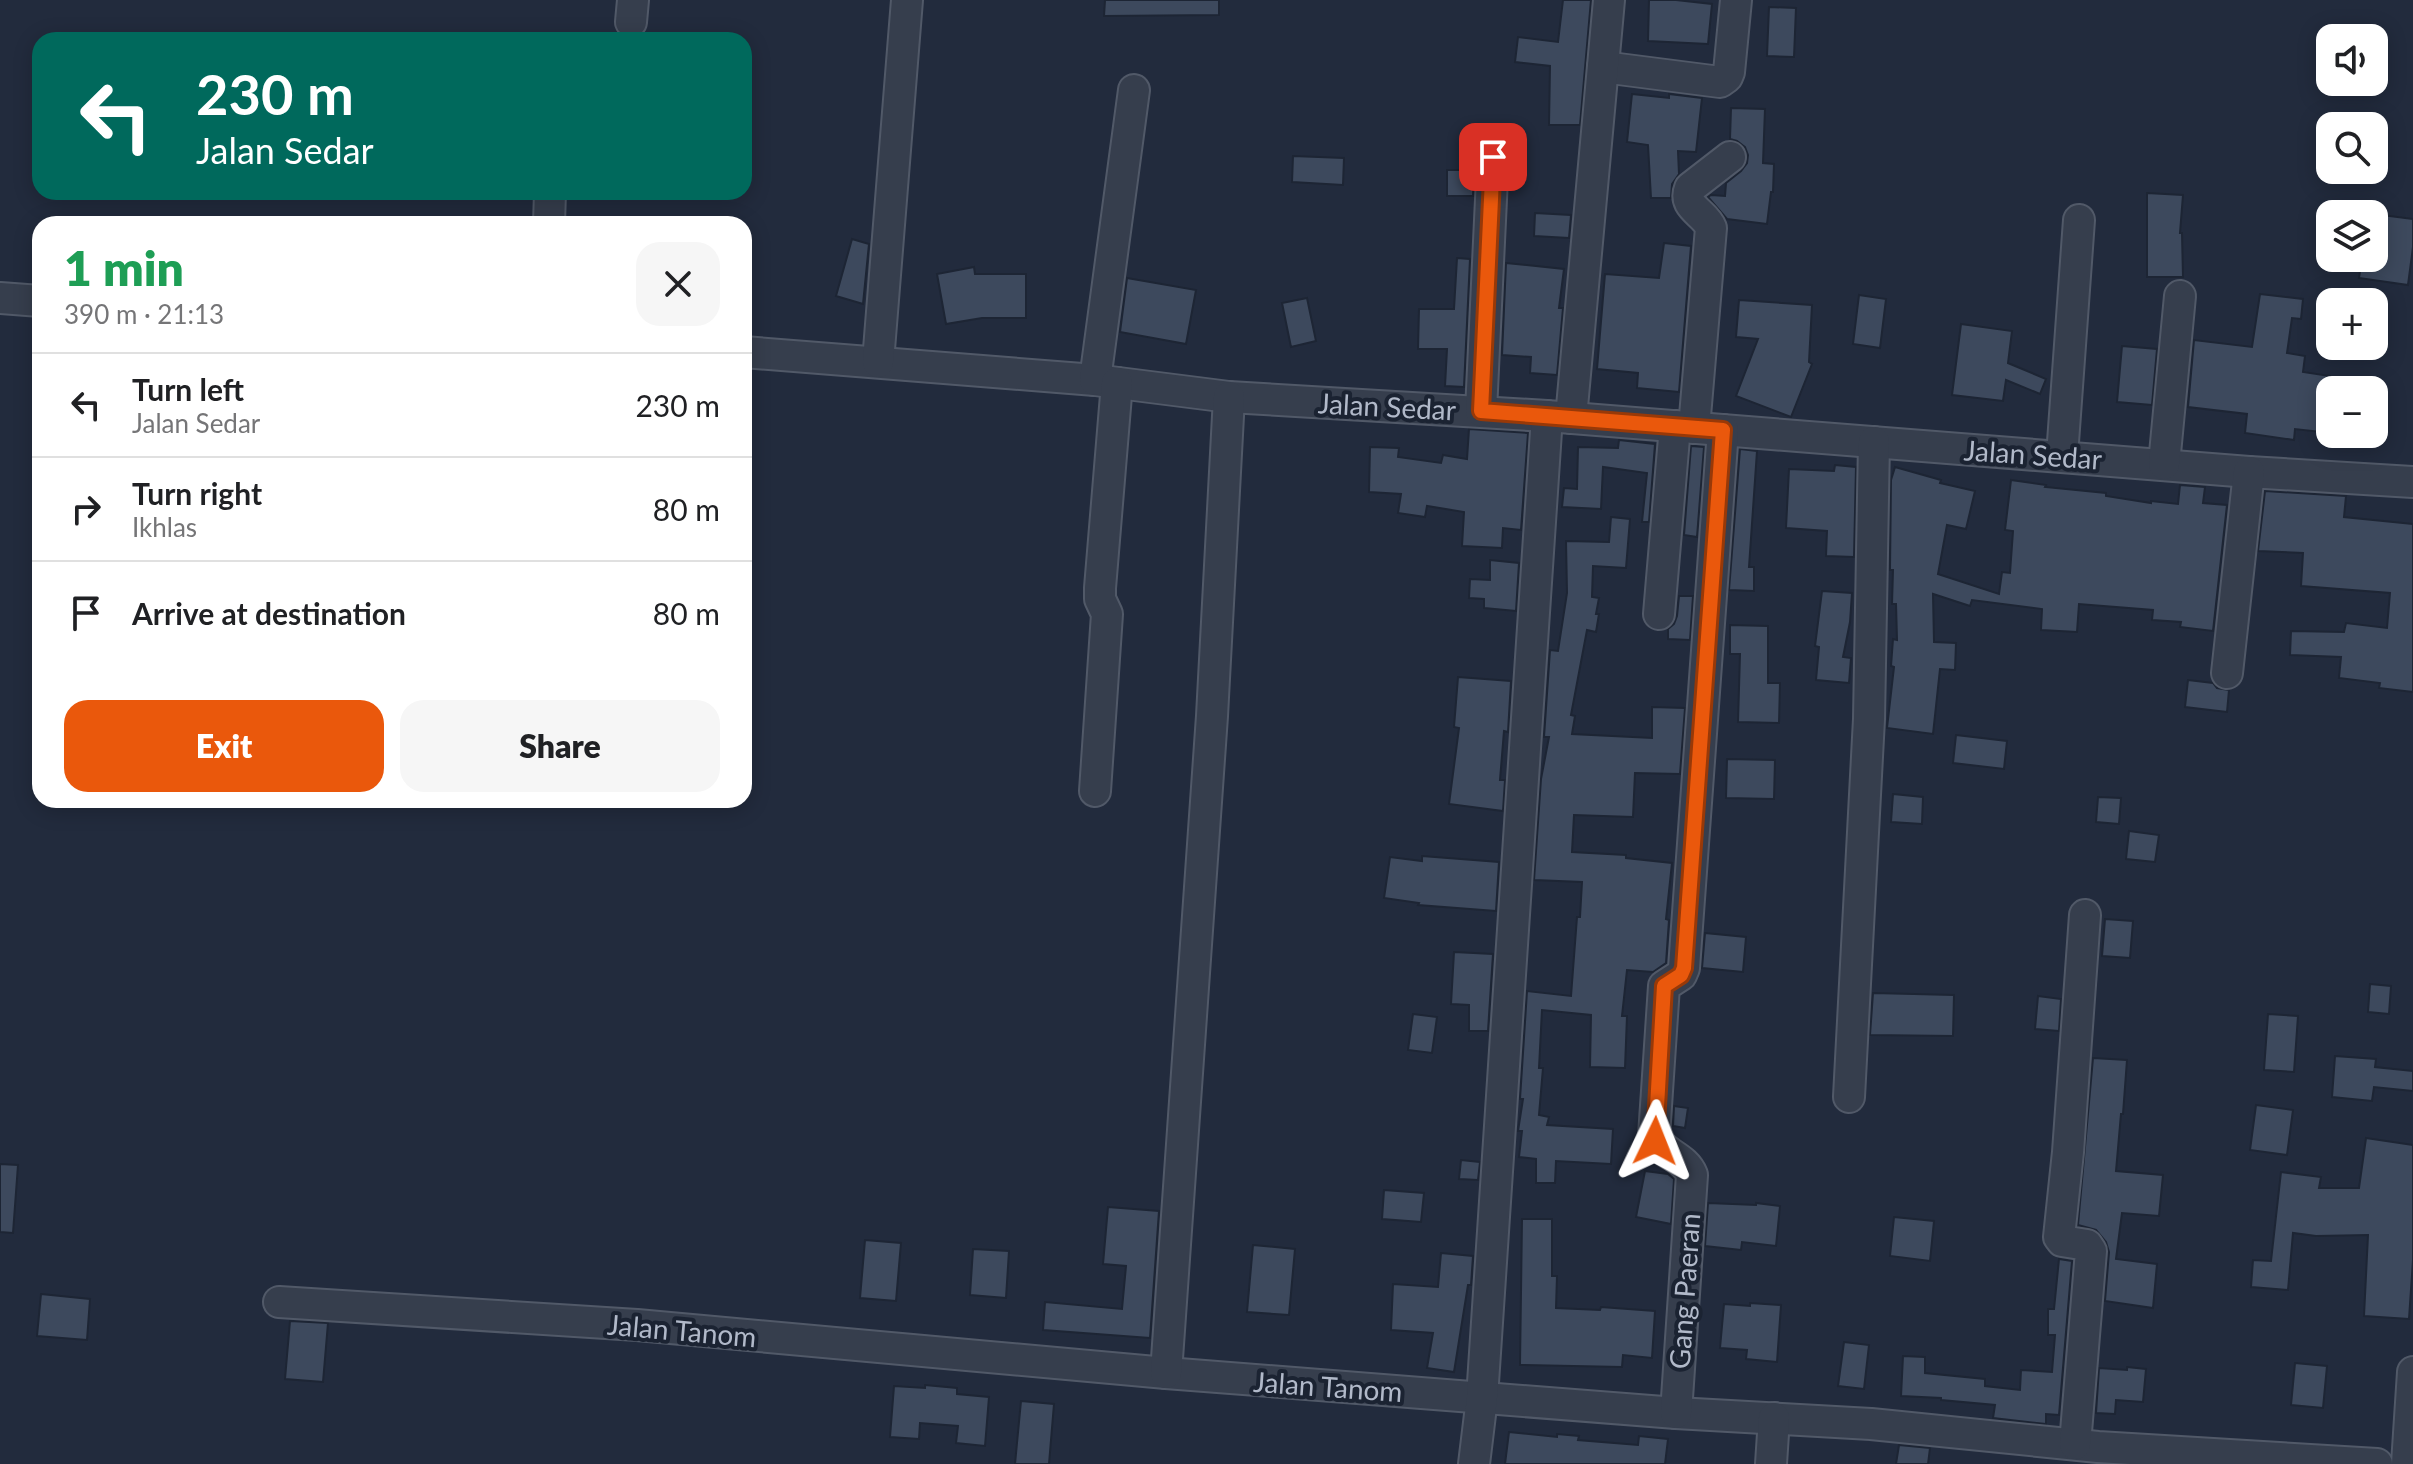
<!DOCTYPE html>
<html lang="en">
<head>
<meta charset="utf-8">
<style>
	body { margin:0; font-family:Lato,sans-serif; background:#f6f6f6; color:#202124; height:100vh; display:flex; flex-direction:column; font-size:30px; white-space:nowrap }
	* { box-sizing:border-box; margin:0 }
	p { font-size:26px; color:#757577 }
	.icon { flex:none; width:44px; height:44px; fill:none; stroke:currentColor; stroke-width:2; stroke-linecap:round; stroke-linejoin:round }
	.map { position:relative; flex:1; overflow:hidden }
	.sheet { position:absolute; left:32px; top:216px; width:720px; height:592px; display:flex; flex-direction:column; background:#fff; border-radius:24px; box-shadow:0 4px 20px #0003 }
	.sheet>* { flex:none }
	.banner { position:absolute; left:32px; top:32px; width:720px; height:168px; border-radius:24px; box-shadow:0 4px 20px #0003; background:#00695c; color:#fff; overflow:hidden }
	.buttons { position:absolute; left:2316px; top:24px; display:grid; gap:16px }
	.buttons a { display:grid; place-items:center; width:72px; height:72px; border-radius:16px; background:#fff; box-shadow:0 4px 20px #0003; font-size:40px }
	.pin { position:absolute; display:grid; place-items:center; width:68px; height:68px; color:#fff; margin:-34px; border-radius:16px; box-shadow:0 4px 12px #0006 }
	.me { position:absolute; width:88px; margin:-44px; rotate:2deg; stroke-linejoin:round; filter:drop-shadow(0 0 6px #0008) }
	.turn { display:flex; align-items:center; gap:28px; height:168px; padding:0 32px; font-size:36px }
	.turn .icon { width:104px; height:104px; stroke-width:2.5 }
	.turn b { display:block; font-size:56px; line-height:68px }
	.round { display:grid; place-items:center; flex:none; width:84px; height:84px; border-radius:24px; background:#f6f6f6 }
	.head { display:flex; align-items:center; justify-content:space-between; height:136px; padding:0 32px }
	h1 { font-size:48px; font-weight:800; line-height:60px; color:#1e9e55 }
	.action { display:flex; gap:16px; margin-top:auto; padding:16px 32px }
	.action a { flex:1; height:92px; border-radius:24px; background:#ea580c; color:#fff; font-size:32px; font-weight:800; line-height:92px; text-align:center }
	.action a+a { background:#f6f6f6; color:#202124 }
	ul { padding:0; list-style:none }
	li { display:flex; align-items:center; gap:24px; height:104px; padding:0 32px; border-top:2px solid #e0e0e0 }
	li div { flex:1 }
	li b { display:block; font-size:30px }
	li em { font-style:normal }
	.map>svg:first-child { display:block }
</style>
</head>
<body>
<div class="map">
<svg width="2413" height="1464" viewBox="0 0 2413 1464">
	<rect width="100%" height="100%" fill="#222b3d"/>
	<g fill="#3d495d" stroke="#1d2534" stroke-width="2">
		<polygon points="1105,0 1219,0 1219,15 1104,16"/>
		<polygon points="1563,0 1591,0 1580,125 1549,125 1550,66 1515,62 1518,37 1558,42"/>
		<polygon points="1649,0 1676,0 1712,4 1708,44 1648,41"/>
		<polygon points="1769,7 1796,8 1794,57 1767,56"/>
		<polygon points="1632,94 1669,98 1669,94 1702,98 1696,152 1678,151 1679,174 1672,184 1671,198 1651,198 1648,145 1627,142"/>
		<polygon points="1731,108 1765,109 1763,163 1774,164 1773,192 1771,192 1767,224 1727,219 1708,197 1711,195 1725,196 1726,183 1741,171 1747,163 1748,155 1745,147 1737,141 1730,139"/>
		<polygon points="1293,156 1344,158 1343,185 1292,182"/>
		<polygon points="1447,170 1474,170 1473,196 1447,196"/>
		<polygon points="2147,193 2183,195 2180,233 2182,233 2183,277 2147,277"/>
		<polygon points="1535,213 1571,215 1569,238 1534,236"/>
		<polygon points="2374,214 2413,219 2413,247 2408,285 2359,278 2362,258 2374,258"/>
		<polygon points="852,239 869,244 863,304 836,296"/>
		<polygon points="1664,243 1691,246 1679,392 1637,388 1638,373 1597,369 1605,274 1659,278"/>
		<polygon points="1457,258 1470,259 1464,387 1445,386 1447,349 1418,349 1419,309 1454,309"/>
		<polygon points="1506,263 1564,269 1559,308 1563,308 1557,375 1530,373 1531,357 1502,355"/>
		<polygon points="974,267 975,274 1026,274 1026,318 982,318 946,324 937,274"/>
		<polygon points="1127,278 1196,290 1186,344 1120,332"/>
		<polygon points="2260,294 2303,299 2301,319 2292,318 2287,353 2305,356 2303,372 2330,376 2330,433 2295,429 2294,440 2245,433 2247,414 2188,407 2194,340 2252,347"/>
		<polygon points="1859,295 1886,299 1880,348 1853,344"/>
		<polygon points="1307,298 1316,341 1291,347 1282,303"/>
		<polygon points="1739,300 1812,305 1809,362 1812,364 1791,417 1736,396 1758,339 1736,337"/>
		<polygon points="1961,324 2012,331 2008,363 2046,379 2040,394 2006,380 2003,401 1952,395"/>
		<polygon points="2122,346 2157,349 2152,405 2117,402"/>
		<polygon points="1469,429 1528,433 1521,530 1503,528 1502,548 1462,546 1464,512 1427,506 1425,517 1398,513 1401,494 1369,492 1370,447 1399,448 1398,457 1441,463 1443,455 1467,459"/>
		<polygon points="1619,440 1655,444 1649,522 1642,522 1647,473 1603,467 1601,509 1562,507 1564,488 1577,489 1578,447 1618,448"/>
		<polygon points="1691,446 1704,447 1697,537 1684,535"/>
		<polygon points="1740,449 1757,451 1749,567 1754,567 1754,591 1729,590"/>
		<polygon points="1835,465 1856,467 1854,557 1826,556 1827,531 1786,528 1789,469 1834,471"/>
		<polygon points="1895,467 1941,480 1940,483 1975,491 1966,529 1947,525 1938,574 1999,594 2002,572 2010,573 2013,531 2005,530 2011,480 2046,485 2045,487 2106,493 2106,496 2151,503 2151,501 2178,504 2180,485 2205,487 2203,503 2227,505 2213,631 2180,627 2181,622 2152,620 2153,610 2079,604 2077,632 2041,630 2042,609 1972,600 1970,606 1933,594 1934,642 1956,643 1955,670 1940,669 1933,734 1887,728 1894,667 1891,666 1893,639 1897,640 1896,604 1892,604 1893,570 1890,570 1891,480"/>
		<polygon points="2265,491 2346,496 2344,517 2413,524 2413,692 2379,688 2380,683 2339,678 2341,657 2290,655 2291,631 2344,632 2346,623 2387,628 2390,593 2301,586 2303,553 2258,551"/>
		<polygon points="1611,517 1630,519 1626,568 1593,566 1592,597 1599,598 1596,614 1599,614 1596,632 1587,630 1571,715 1575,716 1572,734 1652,738 1652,707 1685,708 1680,774 1635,773 1633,817 1574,815 1572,852 1626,855 1626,858 1672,863 1666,919 1669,920 1666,963 1653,972 1627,970 1622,1016 1627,1016 1625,1068 1590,1067 1591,1015 1542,1010 1539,1068 1543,1068 1539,1115 1549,1117 1547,1125 1613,1129 1611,1164 1556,1161 1555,1183 1536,1183 1536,1159 1519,1157 1522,1131 1518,1131 1523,1099 1520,1099 1527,991 1571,996 1577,917 1580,917 1582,882 1534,880 1541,779 1549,737 1544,737 1550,650 1558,651 1567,593 1566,541 1609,542"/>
		<polygon points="1490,560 1519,563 1516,611 1484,608 1484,599 1469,598 1470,579 1490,580"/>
		<polygon points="1822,591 1852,593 1850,622 1843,657 1851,658 1849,683 1816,680 1819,647 1815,646"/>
		<polygon points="1679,596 1693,596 1690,640 1668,639 1668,629 1674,624 1677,616"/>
		<polygon points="1730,625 1768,626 1768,683 1780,683 1779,723 1738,722 1740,654 1730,654"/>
		<polygon points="1458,677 1511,681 1508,732 1504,731 1500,780 1505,780 1503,811 1449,804 1459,728 1454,727"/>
		<polygon points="2188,680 2213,683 2217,688 2229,690 2227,712 2185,707"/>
		<polygon points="1956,735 2007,741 2004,769 1953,763"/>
		<polygon points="1727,759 1775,760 1774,799 1726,798"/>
		<polygon points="1893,794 1923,797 1922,824 1891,822"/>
		<polygon points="2098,797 2121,798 2119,824 2096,822"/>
		<polygon points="2129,831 2159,835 2155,862 2126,859"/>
		<polygon points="1422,856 1499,862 1496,911 1418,905 1419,903 1384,898 1390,857 1422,861"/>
		<polygon points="2105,919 2133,921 2130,958 2102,956"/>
		<polygon points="1705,933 1746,937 1743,972 1702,968"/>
		<polygon points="1454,952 1493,954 1488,1031 1469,1031 1469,1005 1451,1004"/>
		<polygon points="2370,984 2391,986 2389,1014 2368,1012"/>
		<polygon points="1873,993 1954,995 1953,1036 1870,1035"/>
		<polygon points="2038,996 2061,999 2059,1031 2035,1029"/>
		<polygon points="1413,1014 1437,1017 1432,1053 1408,1050"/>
		<polygon points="2268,1014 2298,1016 2294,1072 2264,1070"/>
		<polygon points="2335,1056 2376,1059 2375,1067 2413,1071 2413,1091 2374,1087 2372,1101 2332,1097"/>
		<polygon points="2093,1058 2127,1060 2123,1114 2121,1114 2116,1171 2163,1175 2159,1216 2122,1213 2116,1259 2157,1264 2153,1308 2105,1301 2109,1252 2106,1242 2096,1230 2078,1225"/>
		<polygon points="2256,1105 2293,1110 2287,1155 2250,1150"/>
		<polygon points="1674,1106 1688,1108 1685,1128 1673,1126"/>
		<polygon points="2366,1138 2413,1145 2413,1260 2409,1319 2364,1316 2368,1235 2316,1236 2293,1233 2288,1290 2251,1287 2253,1260 2271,1261 2281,1172 2321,1177 2319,1188 2359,1188"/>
		<polygon points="1461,1160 1480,1162 1478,1180 1459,1179"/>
		<polygon points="0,1164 18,1165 13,1233 0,1232"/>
		<polygon points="1645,1171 1668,1174 1674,1179 1671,1224 1636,1217"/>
		<polygon points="1384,1190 1424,1193 1421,1222 1382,1219"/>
		<polygon points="1708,1203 1756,1205 1756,1203 1780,1206 1776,1246 1742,1242 1741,1250 1705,1246"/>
		<polygon points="1108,1207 1159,1211 1150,1338 1043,1330 1045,1302 1122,1309 1126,1266 1103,1264"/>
		<polygon points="1894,1217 1934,1221 1930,1261 1890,1256"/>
		<polygon points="1522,1219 1552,1219 1552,1276 1557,1276 1556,1308 1600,1310 1601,1307 1655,1311 1652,1358 1623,1355 1622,1367 1520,1365"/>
		<polygon points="865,1240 901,1243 896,1301 860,1298"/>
		<polygon points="1253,1245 1295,1249 1289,1315 1247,1312"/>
		<polygon points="973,1249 1009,1251 1006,1298 970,1295"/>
		<polygon points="1441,1253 1473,1256 1471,1285 1468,1285 1454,1372 1427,1368 1433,1333 1391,1330 1393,1284 1438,1287"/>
		<polygon points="2059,1259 2072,1261 2059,1415 2046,1414 2046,1424 1993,1418 1995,1405 1941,1400 1941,1398 1901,1396 1903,1356 1925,1357 1925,1373 1985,1379 1985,1386 2020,1390 2021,1370 2052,1372 2055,1335 2048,1335 2048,1309 2054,1309"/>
		<polygon points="41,1294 90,1299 87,1340 37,1336"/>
		<polygon points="1750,1303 1781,1305 1777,1362 1746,1359 1747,1350 1720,1348 1724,1304 1750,1306"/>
		<polygon points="290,1321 328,1323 323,1382 285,1379"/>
		<polygon points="1844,1342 1869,1345 1864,1389 1838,1386"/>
		<polygon points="2295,1363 2327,1366 2323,1408 2291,1405"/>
		<polygon points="2127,1367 2146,1369 2143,1402 2116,1400 2115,1414 2096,1413 2099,1368 2127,1370"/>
		<polygon points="925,1385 957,1388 957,1394 989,1397 985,1446 956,1443 958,1426 920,1423 919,1439 890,1437 894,1386 925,1388"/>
		<polygon points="1021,1401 1054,1404 1049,1464 1015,1464"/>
		<polygon points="1509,1432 1557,1437 1557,1434 1579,1436 1578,1440 1638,1445 1639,1436 1668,1439 1665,1464 1505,1464"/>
		<polygon points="1899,1445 1930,1448 1928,1464 1896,1464"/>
	</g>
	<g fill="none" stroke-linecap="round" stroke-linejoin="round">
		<defs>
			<g id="minor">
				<polyline points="631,22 633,0"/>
				<polyline points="1603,67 1720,82 1727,77 1729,72 1736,0"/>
				<polyline points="549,224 550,192"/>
				<polyline points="0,298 40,301"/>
				<polyline points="744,352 1095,380 1229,397 1547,416 2249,472 2413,482"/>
				<polyline points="878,362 907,0"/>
				<polyline points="1095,380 1134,90"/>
				<polyline points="1481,411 1493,157"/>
				<polyline points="1571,418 1609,0"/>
				<path d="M1694 428 1711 228C1705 212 1682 208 1690 188L1730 157"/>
				<polyline points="2062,456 2079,220"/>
				<polyline points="2164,464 2180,296"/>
				<polyline points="1659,614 1675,426"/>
				<polyline points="2227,673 2249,472"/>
				<polyline points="1095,791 1107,614 1100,599 1100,588 1117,383"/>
				<polyline points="1849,1097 1869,719 1874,442"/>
				<polyline points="279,1302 637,1325 1166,1373 1676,1413 1871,1424 2098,1447 2377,1464"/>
				<polyline points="1166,1373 1212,716 1229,397"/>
				<path d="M1676 1413 1692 1175C1685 1156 1661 1154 1654 1136L1664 986 1681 975 1684 968 1723 430"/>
				<polyline points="2075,1444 2091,1251 2087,1245 2062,1241 2059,1237 2068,1152 2085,915"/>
				<polyline points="1474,1464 1482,1398 1547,416"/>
				<polyline points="1771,1464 1774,1418"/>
				<polyline points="2407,1464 2413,1372"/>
			</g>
		</defs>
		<use href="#minor" stroke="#515968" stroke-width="34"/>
		<use href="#minor" stroke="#363e4d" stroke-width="30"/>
	</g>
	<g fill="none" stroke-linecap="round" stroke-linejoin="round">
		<defs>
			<polyline id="route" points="1493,157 1481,411 1723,430 1684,968 1681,975 1664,986 1655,1141"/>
		</defs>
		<use href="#route" stroke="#983908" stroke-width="20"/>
		<use href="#route" stroke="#ea580c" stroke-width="14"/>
	</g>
	<g text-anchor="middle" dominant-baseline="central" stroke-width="8" stroke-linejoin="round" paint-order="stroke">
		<g font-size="28" fill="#b1b9c9" stroke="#1b2332">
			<text transform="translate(1387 406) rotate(3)">Jalan Sedar</text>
			<text transform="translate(2033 454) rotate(4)">Jalan Sedar</text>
			<text transform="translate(1684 1291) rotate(-86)">Gang Paeran</text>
			<text transform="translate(682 1330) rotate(5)">Jalan Tanom</text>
			<text transform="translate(1328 1386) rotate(4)">Jalan Tanom</text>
		</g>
	</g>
</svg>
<div class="buttons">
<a><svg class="icon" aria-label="sound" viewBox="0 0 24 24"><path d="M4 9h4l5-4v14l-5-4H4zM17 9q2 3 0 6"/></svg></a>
<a><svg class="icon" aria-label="search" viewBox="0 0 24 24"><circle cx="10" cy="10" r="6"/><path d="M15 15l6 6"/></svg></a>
<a><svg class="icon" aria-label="layers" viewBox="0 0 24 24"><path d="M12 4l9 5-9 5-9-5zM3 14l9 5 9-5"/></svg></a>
<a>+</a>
<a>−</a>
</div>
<div class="pin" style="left:1493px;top:157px;background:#d93025"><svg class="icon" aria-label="arrive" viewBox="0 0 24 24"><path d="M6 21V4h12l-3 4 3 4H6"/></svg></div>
<svg class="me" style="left:1655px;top:1141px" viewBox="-20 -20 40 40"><path d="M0-17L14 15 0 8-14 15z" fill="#ea580c" stroke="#fff" stroke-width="4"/></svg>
<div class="banner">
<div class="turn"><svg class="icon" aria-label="left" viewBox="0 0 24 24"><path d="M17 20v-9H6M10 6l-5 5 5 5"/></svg><div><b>230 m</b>Jalan Sedar</div></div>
</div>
<section class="sheet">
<div class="head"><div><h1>1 min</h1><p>390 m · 21:13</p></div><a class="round"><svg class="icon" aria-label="close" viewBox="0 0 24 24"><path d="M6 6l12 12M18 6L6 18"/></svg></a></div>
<ul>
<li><svg class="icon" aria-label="left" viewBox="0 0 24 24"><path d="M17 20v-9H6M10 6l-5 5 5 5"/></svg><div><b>Turn left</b><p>Jalan Sedar</p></div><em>230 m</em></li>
<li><svg class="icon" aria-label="right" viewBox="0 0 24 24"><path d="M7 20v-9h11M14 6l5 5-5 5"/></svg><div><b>Turn right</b><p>Ikhlas</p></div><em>80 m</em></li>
<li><svg class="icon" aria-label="arrive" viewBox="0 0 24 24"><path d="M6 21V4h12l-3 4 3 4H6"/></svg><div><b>Arrive at destination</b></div><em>80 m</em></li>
</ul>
<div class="action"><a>Exit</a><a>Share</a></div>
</section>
</div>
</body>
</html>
